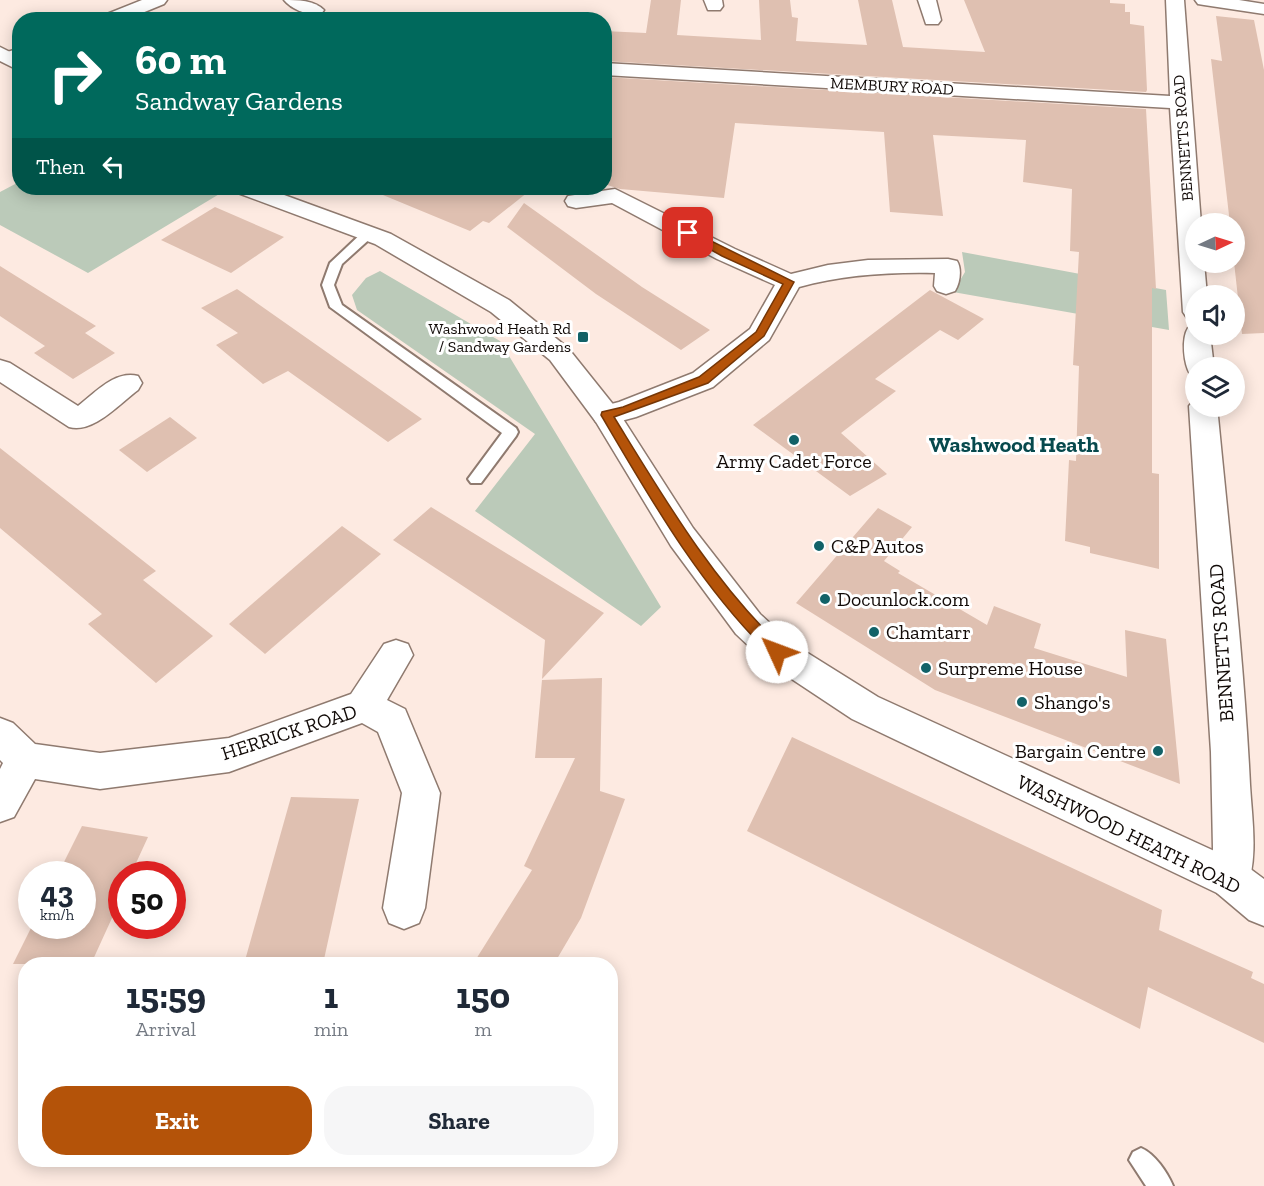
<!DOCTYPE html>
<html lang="en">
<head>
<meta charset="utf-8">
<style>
	body { margin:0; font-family:"Zilla Slab",serif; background:#f6f6f7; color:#1f2937; height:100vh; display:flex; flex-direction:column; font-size:22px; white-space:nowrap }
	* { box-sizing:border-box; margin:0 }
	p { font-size:20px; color:#747a83 }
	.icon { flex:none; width:33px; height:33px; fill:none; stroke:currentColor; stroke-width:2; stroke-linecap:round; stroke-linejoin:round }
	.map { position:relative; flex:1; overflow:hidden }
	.sheet { position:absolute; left:18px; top:957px; width:600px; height:210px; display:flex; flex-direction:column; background:#fff; border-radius:24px; box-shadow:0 3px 15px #0003 }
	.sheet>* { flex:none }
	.banner { position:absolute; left:12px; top:12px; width:600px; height:183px; border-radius:24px; box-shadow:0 3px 15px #0003; background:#00695c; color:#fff; overflow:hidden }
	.needle { width:39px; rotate:86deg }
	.tools { position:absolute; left:1185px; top:213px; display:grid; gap:12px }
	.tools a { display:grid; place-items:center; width:60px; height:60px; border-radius:50%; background:#fff; box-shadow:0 3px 15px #0003; font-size:30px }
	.speed { position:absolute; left:18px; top:861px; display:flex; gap:12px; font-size:30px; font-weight:700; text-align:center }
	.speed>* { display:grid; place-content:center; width:78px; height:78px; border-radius:50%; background:#fff; box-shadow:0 3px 15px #0003; line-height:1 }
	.speed small { font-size:15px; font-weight:400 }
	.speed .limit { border:9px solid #d22; background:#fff; color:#111 }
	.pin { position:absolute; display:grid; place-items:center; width:51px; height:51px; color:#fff; margin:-26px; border-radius:12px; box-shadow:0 3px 9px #0006 }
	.me { position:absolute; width:66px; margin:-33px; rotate:313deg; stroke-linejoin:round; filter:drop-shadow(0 0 4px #0008) }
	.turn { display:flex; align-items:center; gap:21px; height:126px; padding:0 24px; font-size:27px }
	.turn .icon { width:78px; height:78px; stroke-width:2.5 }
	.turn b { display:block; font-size:42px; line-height:51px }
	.then { display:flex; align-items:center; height:57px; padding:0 24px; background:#0003; gap:12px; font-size:22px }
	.eta { display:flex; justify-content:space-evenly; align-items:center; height:102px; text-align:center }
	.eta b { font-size:36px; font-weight:800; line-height:42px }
	.button { display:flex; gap:12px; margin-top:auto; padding:12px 24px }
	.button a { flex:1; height:69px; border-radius:24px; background:#b45309; color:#fff; font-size:24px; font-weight:800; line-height:69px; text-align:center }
	.button a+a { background:#f6f6f7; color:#1f2937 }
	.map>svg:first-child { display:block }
</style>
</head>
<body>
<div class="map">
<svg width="1264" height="1186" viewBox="0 0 1264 1186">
	<rect width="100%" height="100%" fill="#fdeae1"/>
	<g fill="#bbcab9">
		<polygon points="19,182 20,188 207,188 221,193 88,273 0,225 0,192"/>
		<polygon points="962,252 1166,290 1169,330 953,292 965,272"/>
		<polygon points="380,271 500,341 661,607 641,626 475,511 535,434 357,310 352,295 366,278"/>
	</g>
	<g fill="#dfc0b1">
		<polygon points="651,0 681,0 677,35 761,40 759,0 790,0 792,17 798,18 796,41 867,45 858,0 892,0 903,47 985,52 964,0 1110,0 1110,3 1125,4 1125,12 1130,12 1130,24 1144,26 1147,90 1146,92 604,61 604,31 646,33"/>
		<polygon points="1216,16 1254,20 1264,70 1264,333 1242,334 1234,262 1234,224 1230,224 1211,59 1222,61"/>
		<polygon points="604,77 1146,109 1156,289 1152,288 1152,473 1159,474 1159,569 1090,553 1090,547 1065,541 1069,460 1076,461 1079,366 1073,365 1079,252 1070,251 1072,189 1023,182 1026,140 933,135 943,216 890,212 884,132 735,123 724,198 620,189 604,184"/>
		<polygon points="366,188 533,188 489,223 483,221 470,231"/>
		<polygon points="524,203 642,287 710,330 681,350 596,294 507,227"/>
		<polygon points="215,207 284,237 231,273 161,240"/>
		<polygon points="0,266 96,326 85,333 115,353 73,379 34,353 45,346 0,316"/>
		<polygon points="237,289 422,419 388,442 288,371 263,384 216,345 238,333 201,308"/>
		<polygon points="930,290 984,319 958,340 940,330 875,379 896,391 841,433 887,474 850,496 753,425"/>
		<polygon points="170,417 197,438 147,472 119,450"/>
		<polygon points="0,448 156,571 143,580 213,636 156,683 88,624 102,614 0,528"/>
		<polygon points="431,507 604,613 542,679 545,640 393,540"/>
		<polygon points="878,508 912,527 884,561 900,571 898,573 987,625 994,606 1041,624 1034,648 1127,677 1125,630 1166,639 1180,784 935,690 796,603"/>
		<polygon points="342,526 381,554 265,654 229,624"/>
		<polygon points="602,678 600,791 625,799 581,918 554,964 473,964 532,870 524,866 575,758 535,758 542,680"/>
		<polygon points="792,737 1162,910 1159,930 1253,972 1251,978 1264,984 1264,1043 1148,987 1140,1029 747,831"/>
		<polygon points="291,797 359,799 323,964 244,964"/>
		<polygon points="82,826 148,837 131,874 122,874 122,896 91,964 13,964 32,926 82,926 82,874 58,874"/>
	</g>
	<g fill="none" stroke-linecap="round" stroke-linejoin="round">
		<defs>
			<g id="lane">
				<polygon points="369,229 373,230 373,236 342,264 334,285 342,305 516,428 518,432 516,436 481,483 471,483 468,479 502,433 330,307 322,285 330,263 365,230"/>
				<path d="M1141 1148C1155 1154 1167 1172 1173 1186H1146L1129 1160 1133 1152Z"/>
			</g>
			<g id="street">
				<polygon points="142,0 167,0 164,4 125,20 99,20 102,16"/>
				<path d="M284 0C298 0 314 0 324 10L321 14C310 17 291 9 284 0Z"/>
				<polygon points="704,0 722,0 723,6 720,10 708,10"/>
				<polygon points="918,0 936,0 941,20 938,24 926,24"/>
				<polygon points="1166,0 1184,0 1201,224 1196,224 1196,262 1204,262 1207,296 1196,296 1196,320 1187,318 1183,312 1170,108 604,75 604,63 1170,96"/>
				<polygon points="1195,0 1239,0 1264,4 1264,14 1204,5 1198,4"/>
				<polygon points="20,48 20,60 8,64 0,60 1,54"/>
				<path d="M615 189 735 249 791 274 828 265 868 260 948 259 957 261C962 269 960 283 955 291L946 294 937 291 934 286 935 273C889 272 843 275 799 287L769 340 713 387 636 417 606 425 596 422 592 415 596 408 619 402 693 373 750 329 775 285 717 259 612 203 576 208 568 206 565 201 568 196Z"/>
				<path d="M1196 326V334H1210L1214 368H1196V376L1190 374C1184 364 1181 339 1188 328Z"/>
				<path d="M0 360 10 363 78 406C95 393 115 370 138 376L142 383 138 390C119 404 93 434 69 427L0 382Z"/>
				<path d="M1196 398V406H1217C1229 532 1244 659 1250 785 1252 820 1259 860 1245 893L1231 899 1217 893 1211 879 1213 848 1211 752 1189 406Z"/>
				<polygon points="396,640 408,644 413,655 387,700 405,709 440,793 425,908 419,923 404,929 389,923 383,908 402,793 378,732 362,723 229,772 100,789 35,779 14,817 0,822 0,769 3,763 0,760 0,718 13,723 35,744 100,753 229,738 351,694 384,644"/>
			</g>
			<g id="secondary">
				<polygon points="0,47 20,57 20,71 0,61"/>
				<polygon points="235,188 265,188 391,234 509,300 568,348 616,408 693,528 760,614 790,642 878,697 1245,865 1264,879 1264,926 1249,920 1217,893 852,719 766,662 736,634 671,546 596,422 550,360 491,312 375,244 238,193"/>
			</g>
		</defs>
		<use href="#lane" stroke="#8f7a6f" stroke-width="4"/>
		<use href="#street" stroke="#8f7a6f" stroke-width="3"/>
		<use href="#secondary" stroke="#8f7a6f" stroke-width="3"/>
		<use href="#lane" fill="#fff" fill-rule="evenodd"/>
		<use href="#street" fill="#fff" fill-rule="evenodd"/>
		<use href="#secondary" fill="#fff" fill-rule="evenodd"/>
	</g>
	<path fill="#b45309" stroke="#753606" stroke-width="1.5" d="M684 231H691L794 282 764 336 708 383 614 417C664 498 713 582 783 648L785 652 783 656H772C701 588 651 500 601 415L602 412 623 407 699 377 756 332 783 284 722 256 684 235Z"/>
	<g fill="#126268" stroke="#fff" stroke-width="2">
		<rect x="577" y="331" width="12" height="12" rx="3"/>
		<circle cx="794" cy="440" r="6"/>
		<circle cx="819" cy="546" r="6"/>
		<circle cx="825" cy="599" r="6"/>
		<circle cx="874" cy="632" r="6"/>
		<circle cx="926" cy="668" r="6"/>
		<circle cx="1022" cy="702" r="6"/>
		<circle cx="1158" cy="751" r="6"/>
	</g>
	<g text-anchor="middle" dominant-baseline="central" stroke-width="6" stroke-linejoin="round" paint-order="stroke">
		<g font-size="16" fill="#110a07" stroke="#fff">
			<text transform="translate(892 86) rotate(3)">MEMBURY ROAD</text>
			<text transform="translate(1183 138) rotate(-94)">BENNETTS ROAD</text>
		</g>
		<g font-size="16" fill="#110a07" stroke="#fff" text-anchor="end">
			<text x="571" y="328">Washwood Heath Rd<tspan x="571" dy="18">/ Sandway Gardens</tspan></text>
		</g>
		<g font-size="20" fill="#110a07" stroke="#fff" text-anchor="start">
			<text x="794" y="461" text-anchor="middle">Army Cadet Force</text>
			<text x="831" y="546">C&amp;P Autos</text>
			<text x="837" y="599">Docunlock.com</text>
			<text x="886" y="632">Chamtarr</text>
			<text x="938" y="668">Surpreme House</text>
			<text x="1034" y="702">Shango's</text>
			<text x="1146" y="751" text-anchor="end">Bargain Centre</text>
		</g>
		<g font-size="20" fill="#110a07" stroke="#fff">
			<text transform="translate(1221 643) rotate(-94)">BENNETTS ROAD</text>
			<text transform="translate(289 732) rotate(-18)">HERRICK ROAD</text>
			<text transform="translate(1129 834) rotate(26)">WASHWOOD HEATH ROAD</text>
		</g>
		<g font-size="22" font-weight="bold" fill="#07494d" stroke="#fff">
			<text x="1014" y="444">Washwood Heath</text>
		</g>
	</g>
</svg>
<div class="tools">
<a><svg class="needle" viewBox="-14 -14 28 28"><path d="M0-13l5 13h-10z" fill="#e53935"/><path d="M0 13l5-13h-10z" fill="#747a83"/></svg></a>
<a><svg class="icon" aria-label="sound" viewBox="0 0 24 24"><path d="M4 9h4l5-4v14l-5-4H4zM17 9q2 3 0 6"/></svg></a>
<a><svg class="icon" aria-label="layers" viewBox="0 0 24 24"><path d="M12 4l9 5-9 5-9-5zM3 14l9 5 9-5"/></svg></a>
</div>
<div class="speed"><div>43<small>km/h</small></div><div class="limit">50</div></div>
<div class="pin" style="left:688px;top:233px;background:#d93025"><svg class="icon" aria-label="arrive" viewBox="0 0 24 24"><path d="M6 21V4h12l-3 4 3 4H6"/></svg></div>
<svg class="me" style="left:777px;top:652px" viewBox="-20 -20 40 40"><circle r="19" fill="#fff"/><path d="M0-13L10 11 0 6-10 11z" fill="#b45309"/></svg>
<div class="banner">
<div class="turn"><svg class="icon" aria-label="right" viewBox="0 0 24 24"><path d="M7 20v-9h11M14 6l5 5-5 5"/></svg><div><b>60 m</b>Sandway Gardens</div></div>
<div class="then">Then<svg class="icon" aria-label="left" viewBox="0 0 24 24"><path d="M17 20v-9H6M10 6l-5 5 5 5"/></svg></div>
</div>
<section class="sheet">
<div class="eta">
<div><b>15:59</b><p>Arrival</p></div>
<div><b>1</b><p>min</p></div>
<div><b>150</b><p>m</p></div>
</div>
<div class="button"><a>Exit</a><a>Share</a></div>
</section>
</div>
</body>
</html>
